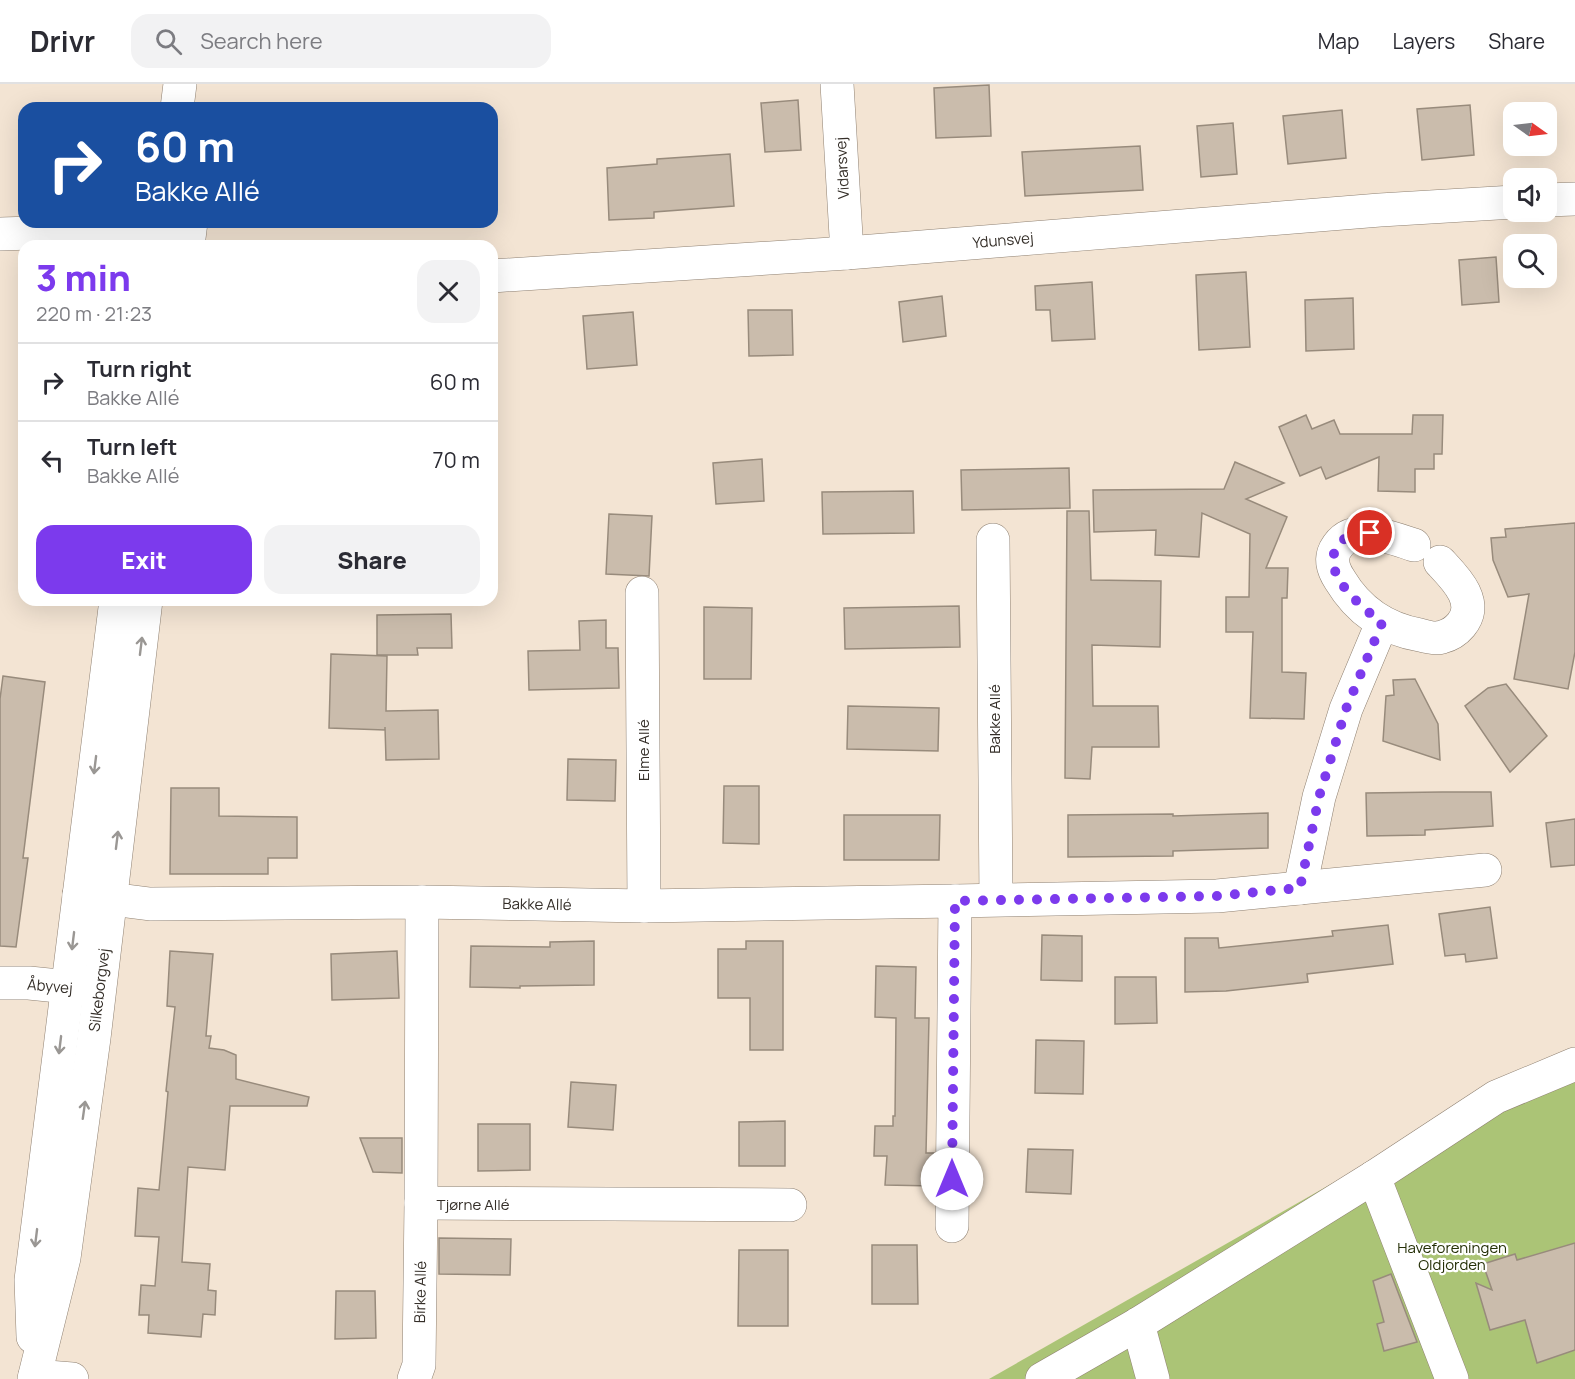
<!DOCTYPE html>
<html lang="en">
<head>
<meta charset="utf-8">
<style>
	body { margin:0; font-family:Manrope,sans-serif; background:#f2f2f3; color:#2b2b33; height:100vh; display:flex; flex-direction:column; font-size:22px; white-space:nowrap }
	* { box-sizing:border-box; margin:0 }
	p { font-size:20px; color:#7c7c81 }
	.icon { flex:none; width:33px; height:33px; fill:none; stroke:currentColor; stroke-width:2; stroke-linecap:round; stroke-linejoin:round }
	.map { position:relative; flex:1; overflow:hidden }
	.drawer { position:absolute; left:18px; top:156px; width:480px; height:366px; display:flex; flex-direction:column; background:#fff; border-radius:18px; box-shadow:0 6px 24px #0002 }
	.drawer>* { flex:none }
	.banner { position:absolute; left:18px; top:18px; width:480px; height:126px; border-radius:18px; box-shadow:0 6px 24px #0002; background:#1a4fa0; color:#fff; overflow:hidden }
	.needle { width:39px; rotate:104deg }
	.buttons { position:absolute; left:1503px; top:18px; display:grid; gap:12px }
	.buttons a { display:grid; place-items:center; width:54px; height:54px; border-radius:12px; background:#fff; box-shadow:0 6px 24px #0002; font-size:30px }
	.pin { position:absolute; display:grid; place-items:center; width:51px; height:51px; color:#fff; margin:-26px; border:3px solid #fff; border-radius:50%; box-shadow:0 2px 6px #0007 }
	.me { position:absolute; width:66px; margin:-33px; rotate:0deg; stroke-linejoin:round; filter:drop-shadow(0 0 4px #0008) }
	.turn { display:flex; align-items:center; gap:21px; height:126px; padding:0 18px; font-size:27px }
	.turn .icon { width:78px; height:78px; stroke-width:2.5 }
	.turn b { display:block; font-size:42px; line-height:51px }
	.round { display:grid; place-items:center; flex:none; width:63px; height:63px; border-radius:18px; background:#f2f2f3 }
	.overview { display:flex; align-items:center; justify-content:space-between; height:102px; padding:0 18px }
	h1 { font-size:36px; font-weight:800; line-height:45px; color:#7c3aed }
	.primary-button { display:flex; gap:12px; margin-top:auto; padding:12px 18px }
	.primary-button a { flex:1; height:69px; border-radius:18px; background:#7c3aed; color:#fff; font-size:24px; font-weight:800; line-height:69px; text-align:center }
	.primary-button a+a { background:#f2f2f3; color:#2b2b33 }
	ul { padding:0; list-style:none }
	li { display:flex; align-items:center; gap:18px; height:78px; padding:0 18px; border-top:2px solid #e1e1e2 }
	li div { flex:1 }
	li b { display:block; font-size:22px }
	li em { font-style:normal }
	header { display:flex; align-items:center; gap:36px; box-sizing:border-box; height:84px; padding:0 30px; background:#fff; border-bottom:2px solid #e1e1e2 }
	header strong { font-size:28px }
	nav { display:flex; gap:33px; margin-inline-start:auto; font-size:21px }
	.search { width:420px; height:54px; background:#f2f2f3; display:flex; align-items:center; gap:15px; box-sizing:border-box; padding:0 21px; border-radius:18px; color:#7c7c81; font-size:22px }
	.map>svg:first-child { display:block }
</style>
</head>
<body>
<header>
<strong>Drivr</strong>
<div class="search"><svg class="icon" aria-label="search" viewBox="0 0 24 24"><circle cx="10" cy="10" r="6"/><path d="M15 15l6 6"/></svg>Search here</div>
<nav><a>Map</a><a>Layers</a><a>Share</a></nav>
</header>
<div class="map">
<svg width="1575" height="1295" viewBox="0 0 1575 1295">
	<rect width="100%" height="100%" fill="#f3e4d3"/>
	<polygon fill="#abc476" points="1575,972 1575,1295 989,1295 1496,1006"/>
	<g fill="#cabcac" stroke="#988b7c" stroke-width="1.5">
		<polygon points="989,1 991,52 936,54 934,4"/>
		<polygon points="798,16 801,66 765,68 761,19"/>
		<polygon points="1470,21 1474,71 1422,76 1417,25"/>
		<polygon points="1342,26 1346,74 1288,80 1283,32"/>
		<polygon points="1233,39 1237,90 1201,93 1197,42"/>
		<polygon points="1140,62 1143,106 1025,112 1022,68"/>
		<polygon points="730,70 734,122 654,128 654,134 609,136 607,84 657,80 657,75"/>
		<polygon points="1496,173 1499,218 1462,221 1459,176"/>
		<polygon points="1246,188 1250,263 1199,266 1196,191"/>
		<polygon points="1092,198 1095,255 1052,257 1050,226 1036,226 1035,202"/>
		<polygon points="942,212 946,252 903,258 899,218"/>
		<polygon points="1353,214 1354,265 1306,267 1305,216"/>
		<polygon points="748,226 792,226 793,271 749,272"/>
		<polygon points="633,228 637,281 587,285 583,232"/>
		<polygon points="1306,331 1312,345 1334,336 1340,350 1412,350 1413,331 1443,331 1442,370 1434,370 1434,385 1415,385 1415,408 1378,407 1379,373 1326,395 1321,383 1300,392 1279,343"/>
		<polygon points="762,375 764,417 716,420 713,379"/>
		<polygon points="1235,378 1284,399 1246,415 1287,433 1266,484 1288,484 1287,514 1282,514 1282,588 1306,589 1304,635 1250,634 1253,548 1226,548 1226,513 1249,513 1250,450 1202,429 1199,473 1155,471 1156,446 1094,448 1093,406 1224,405"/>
		<polygon points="1069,384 1070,424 962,426 961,386"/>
		<polygon points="913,407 914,449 823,450 822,408"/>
		<polygon points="1067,427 1089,427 1091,496 1161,497 1160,563 1092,561 1093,622 1158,622 1159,663 1092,663 1090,695 1065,694"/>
		<polygon points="609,430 652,432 649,492 606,490"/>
		<polygon points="1575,439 1575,568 1568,605 1514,595 1529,510 1508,513 1493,476 1491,454 1506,453 1505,445"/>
		<polygon points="959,522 960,563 845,565 844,524"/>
		<polygon points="704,523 752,524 751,595 704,595"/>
		<polygon points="451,530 452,564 417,564 418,571 377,571 377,531"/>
		<polygon points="606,536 606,564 618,564 619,604 529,606 528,567 580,566 579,537"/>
		<polygon points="331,570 387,572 386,627 438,626 439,675 386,676 385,643 385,646 329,644"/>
		<polygon points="3,592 45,598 23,774 28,774 16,863 0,862 0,615"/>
		<polygon points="1415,595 1438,640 1440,676 1383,657 1386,612 1394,611 1393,596"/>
		<polygon points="1506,600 1547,652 1510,688 1465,622 1488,604"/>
		<polygon points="848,622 939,624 938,667 847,665"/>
		<polygon points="568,675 616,676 615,717 567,716"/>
		<polygon points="724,702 759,702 759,760 723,759"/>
		<polygon points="171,704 219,704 219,732 297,733 297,774 268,774 268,790 170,790"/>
		<polygon points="1442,708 1491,708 1493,742 1425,746 1425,751 1367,752 1366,709"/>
		<polygon points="1268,729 1268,764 1173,767 1173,772 1068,773 1068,731 1173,730 1173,732"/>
		<polygon points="844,731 940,731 939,776 844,776"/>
		<polygon points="1575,735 1575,781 1551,783 1546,739"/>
		<polygon points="1490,823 1497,874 1466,878 1465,870 1445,872 1439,830"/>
		<polygon points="1388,841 1393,880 1307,890 1308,898 1226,907 1185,908 1185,854 1218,854 1219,864 1333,852 1332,847"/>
		<polygon points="1042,851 1082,852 1082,897 1041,896"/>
		<polygon points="594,857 594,901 520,902 520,904 470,903 471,862 550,863 550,858"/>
		<polygon points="746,857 783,857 783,966 750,966 750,914 718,914 718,865 746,865"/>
		<polygon points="170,867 213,870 206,952 211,952 209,964 224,966 236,971 236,995 309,1013 307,1022 230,1022 225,1086 188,1083 182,1178 210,1180 208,1206 216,1207 215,1231 203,1230 201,1253 148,1249 149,1231 139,1231 141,1201 155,1202 159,1153 135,1152 138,1104 159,1106 168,1008 166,1007 175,923 167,922"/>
		<polygon points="397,867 399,914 332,916 331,870"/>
		<polygon points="876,882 916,883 915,934 929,934 926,1069 934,1069 934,1102 885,1101 887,1072 874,1072 875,1042 893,1042 893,1032 895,1032 896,934 875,933"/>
		<polygon points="1115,893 1156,893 1157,939 1115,940"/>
		<polygon points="1036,956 1084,957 1083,1010 1035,1009"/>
		<polygon points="571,998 616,1001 613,1046 568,1043"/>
		<polygon points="785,1037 785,1082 739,1082 739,1038"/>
		<polygon points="478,1040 530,1040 530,1086 478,1087"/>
		<polygon points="360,1054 402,1054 402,1089 373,1088"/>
		<polygon points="1028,1065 1073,1066 1071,1110 1026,1108"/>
		<polygon points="439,1154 511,1155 510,1191 439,1190"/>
		<polygon points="1575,1159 1575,1266 1537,1279 1525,1236 1490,1246 1476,1199 1492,1206 1483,1180 1515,1170 1517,1176"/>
		<polygon points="872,1161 917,1161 918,1220 872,1220"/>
		<polygon points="739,1166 788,1166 788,1242 738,1242"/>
		<polygon points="1391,1190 1417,1258 1384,1267 1377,1240 1384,1238 1373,1197"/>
		<polygon points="336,1207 375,1207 376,1254 335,1255"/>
	</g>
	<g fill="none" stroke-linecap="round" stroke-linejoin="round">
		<defs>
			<g id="minor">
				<polyline points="837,0 847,169"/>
				<polyline points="177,24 180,0"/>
				<polyline points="1546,116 1575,115"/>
				<polyline points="0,150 163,145"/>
				<polyline points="188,162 191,138"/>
				<polyline points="492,192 847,169 1380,126 1514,118"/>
				<polyline points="993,456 996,815"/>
				<path d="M1414 461C1389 453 1351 436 1335 466 1330 476 1334 487 1340 496 1358 526 1385 545 1420 551 1427 553 1436 555 1442 553 1450 551 1456 547 1461 541 1480 518 1455 494 1440 478"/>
				<polyline points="642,509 644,822"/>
				<polyline points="1300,804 1319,713 1346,625 1382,539"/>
				<polyline points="79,811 150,820 422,818 644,822 955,817 1217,812 1485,786"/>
				<polyline points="422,818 421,1119 790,1121"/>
				<polyline points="0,899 29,899 88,905"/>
				<polyline points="1374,1093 1452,1295"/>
				<polyline points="952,1142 955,817"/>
				<polyline points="1138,1240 1153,1295"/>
				<polyline points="33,1253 31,1196 116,516"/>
				<polyline points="35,1292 72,1295"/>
				<polyline points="34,1295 64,1174 94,954 146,516"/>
				<polyline points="414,1295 419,1281 421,1119"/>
				<polyline points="1042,1295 1138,1240 1374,1093 1496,1013 1575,980"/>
			</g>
		</defs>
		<use href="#minor" stroke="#8f8172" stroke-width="34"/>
		<use href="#minor" stroke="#fff" stroke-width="33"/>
	</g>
	<defs><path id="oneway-shaft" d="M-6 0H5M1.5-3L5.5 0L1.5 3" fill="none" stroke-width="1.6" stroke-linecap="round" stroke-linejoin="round" transform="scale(1.5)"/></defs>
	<g stroke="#9a9794">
		<use href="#oneway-shaft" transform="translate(141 562) rotate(-83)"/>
		<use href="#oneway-shaft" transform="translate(95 681) rotate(97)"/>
		<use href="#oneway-shaft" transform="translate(117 756) rotate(-83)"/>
		<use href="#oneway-shaft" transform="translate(73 857) rotate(97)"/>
		<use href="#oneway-shaft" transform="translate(60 961) rotate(97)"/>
		<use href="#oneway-shaft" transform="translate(84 1026) rotate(-82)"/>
		<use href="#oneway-shaft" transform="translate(36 1154) rotate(97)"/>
	</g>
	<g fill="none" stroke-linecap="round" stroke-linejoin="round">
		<path stroke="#7c3aed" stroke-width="10" stroke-dasharray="0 18" d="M952 1095 955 817 1217 812 1300 804 1319 713 1346 625 1382 539C1363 524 1320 490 1337 463 1346 450 1356 449 1370 449"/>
	</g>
	<g text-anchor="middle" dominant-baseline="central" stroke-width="4.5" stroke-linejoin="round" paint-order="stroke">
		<g font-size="15" fill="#352f29" stroke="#fff">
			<text transform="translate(842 84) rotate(-93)">Vidarsvej</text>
			<text transform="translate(1003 156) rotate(-5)">Ydunsvej</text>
			<text transform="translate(994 635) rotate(-90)">Bakke Allé</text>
			<text transform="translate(643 666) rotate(-90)">Elme Allé</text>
			<text transform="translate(537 820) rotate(1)">Bakke Allé</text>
			<text transform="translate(50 902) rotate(5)">Åbyvej</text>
			<text transform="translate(99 906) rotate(-83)">Silkeborgvej</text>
			<text x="473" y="1120">Tjørne Allé</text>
			<text transform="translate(420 1208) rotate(-89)">Birke Allé</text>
		</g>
		<g font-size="15" fill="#253007" stroke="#fff">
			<text x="1452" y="1163">Haveforeningen<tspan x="1452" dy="17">Oldjorden</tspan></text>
		</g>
	</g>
</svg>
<div class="buttons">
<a><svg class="needle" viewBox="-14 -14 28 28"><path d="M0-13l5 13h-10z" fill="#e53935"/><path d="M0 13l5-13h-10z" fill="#7c7c81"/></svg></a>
<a><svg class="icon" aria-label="sound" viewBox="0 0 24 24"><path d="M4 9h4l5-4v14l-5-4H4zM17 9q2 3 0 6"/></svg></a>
<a><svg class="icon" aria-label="search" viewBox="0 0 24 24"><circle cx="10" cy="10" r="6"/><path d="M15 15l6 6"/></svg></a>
</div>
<div class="pin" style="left:1370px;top:449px;background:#d93025"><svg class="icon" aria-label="arrive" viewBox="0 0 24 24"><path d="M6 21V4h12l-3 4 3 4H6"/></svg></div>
<svg class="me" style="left:952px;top:1095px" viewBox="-20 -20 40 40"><circle r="19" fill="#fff"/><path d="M0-13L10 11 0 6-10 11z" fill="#7c3aed"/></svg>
<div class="banner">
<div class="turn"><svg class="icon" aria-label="right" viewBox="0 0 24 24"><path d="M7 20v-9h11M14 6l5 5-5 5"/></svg><div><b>60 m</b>Bakke Allé</div></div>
</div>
<section class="drawer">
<div class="overview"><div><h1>3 min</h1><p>220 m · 21:23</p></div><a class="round"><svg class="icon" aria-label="close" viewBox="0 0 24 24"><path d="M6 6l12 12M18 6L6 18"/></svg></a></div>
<ul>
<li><svg class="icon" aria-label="right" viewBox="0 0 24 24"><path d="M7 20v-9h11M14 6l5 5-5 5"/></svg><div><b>Turn right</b><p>Bakke Allé</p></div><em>60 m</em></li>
<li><svg class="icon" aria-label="left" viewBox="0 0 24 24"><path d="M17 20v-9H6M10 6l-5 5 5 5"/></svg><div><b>Turn left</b><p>Bakke Allé</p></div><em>70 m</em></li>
</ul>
<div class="primary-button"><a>Exit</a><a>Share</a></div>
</section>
</div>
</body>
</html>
